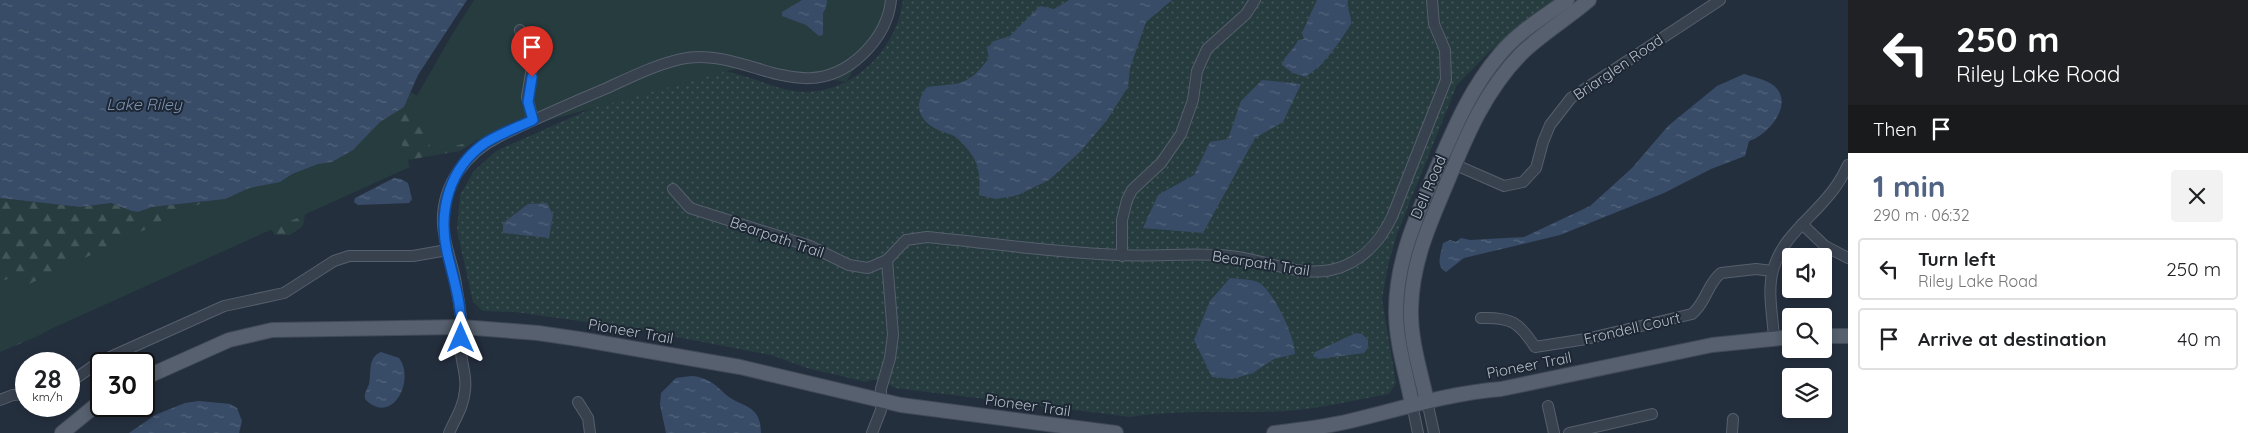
<!DOCTYPE html>
<html lang="en">
<head>
<meta charset="utf-8">
<style>
	body { margin:0; font-family:Quicksand,sans-serif; background:#f2f2f2; color:#202124; height:100vh; display:flex; flex-direction:column; font-size:19px; white-space:nowrap }
	* { box-sizing:border-box; margin:0 }
	p { font-size:16px; color:#757577 }
	.icon { flex:none; width:28px; height:28px; fill:none; stroke:currentColor; stroke-width:2; stroke-linecap:round; stroke-linejoin:round }
	.map { position:relative; flex:1; overflow:hidden }
	.details { display:flex; flex-direction:column; background:#fff; width:400px }
	.details>* { flex:none }
	.hud { background:#202124; color:#fff; overflow:hidden }
	.buttons { position:absolute; left:1782px; top:248px; display:grid; gap:10px }
	.buttons a { display:grid; place-items:center; width:50px; height:50px; border-radius:5px; background:#fff; box-shadow:0 2px 8px #0003; font-size:25px }
	.speed { position:absolute; left:15px; top:352px; display:flex; gap:10px; font-size:25px; font-weight:700; text-align:center }
	.speed>* { display:grid; place-content:center; width:65px; height:65px; border-radius:50%; background:#fff; box-shadow:0 2px 8px #0003; line-height:1 }
	.speed small { font-size:12px; font-weight:400 }
	.speed .limit { border:2px solid #111; border-radius:8px; background:#fff; color:#111 }
	.pin { position:absolute; display:grid; place-items:center; width:42px; height:42px; color:#fff; margin:-51px -21px; border-radius:50% 50% 50% 0; rotate:-45deg; box-shadow:0 0 5px #0007 }
	.pin .icon { rotate:45deg }
	.me { position:absolute; width:55px; margin:-28px; rotate:0deg; stroke-linejoin:round; filter:drop-shadow(0 0 4px #0008) }
	.turn { display:flex; align-items:center; gap:18px; height:105px; padding:0 25px; font-size:22px }
	.turn .icon { width:65px; height:65px; stroke-width:2.5 }
	.turn b { display:block; font-size:35px; line-height:42px }
	.then { display:flex; align-items:center; height:48px; padding:0 25px; background:#0003; gap:10px; font-size:19px }
	.round { display:grid; place-items:center; flex:none; width:52px; height:52px; border-radius:5px; background:#f2f2f2 }
	.headline { display:flex; align-items:center; justify-content:space-between; height:85px; padding:0 25px }
	h1 { font-size:30px; font-weight:700; line-height:38px; color:#506383 }
	ul { padding:0; list-style:none }
	li { display:flex; align-items:center; gap:15px; height:62px; margin:0 10px 8px; padding:0 15px; border:2px solid #e0e0e0; border-radius:5px }
	li div { flex:1 }
	li b { display:block; font-size:19px }
	li em { font-style:normal }
	main { display:flex; flex:1; min-height:0 }
	.map>svg:first-child { display:block }
</style>
</head>
<body>
<main>
<div class="map">
<svg width="1848" height="433" viewBox="0 0 1848 433">
	<defs>
		<pattern id="grass-dots" width="8" height="8" patternUnits="userSpaceOnUse" patternTransform="scale(1.25)"><rect width="8" height="8" fill="#263c3f"/><path d="M2 2h.1M6 6h.1" fill="none" stroke="#435659" stroke-width="1.8" stroke-linecap="round"/></pattern>
		<pattern id="forest-firs" width="22" height="20" patternUnits="userSpaceOnUse" patternTransform="scale(1.25)"><rect width="22" height="20" fill="#263c3f"/><path d="M5 1l3.5 6h-7zM16 11l3.5 6h-7z" fill="#435659"/></pattern>
		<pattern id="water-ripples" width="26" height="14" patternUnits="userSpaceOnUse" patternTransform="scale(1.25)"><rect width="26" height="14" fill="#394c67"/><path d="M2 4q2-2 4 0t4 0M15 11q2-2 4 0t4 0" fill="none" stroke="#53647b"/></pattern>
	</defs>
	<rect width="100%" height="100%" fill="#242f3e"/>
	<path fill="url(#grass-dots)" d="M903 0H1556L1490 51 1457 85 1397 234 1388 266 1382 299 1396 383 1389 394C1355 400 1321 408 1287 411 1235 414 1182 409 1131 417L895 388C885 383 877 377 866 382L807 368 771 355 629 328 515 312 483 311 473 302 457 230 460 195 474 171 496 151C537 133 577 115 617 97 632 90 650 79 666 76 683 73 702 71 719 71 736 71 770 86 788 90 845 102 896 54 903 0Z"/>
	<polygon fill="url(#forest-firs)" points="411,92 485,135 460,151 395,162 305,214 303,226 290,235 275,235 267,223 102,301 38,336 0,352 0,198 80,207 111,203 132,211 138,212 152,207 201,202 212,199 380,122 404,107"/>
	<g fill="#263c3f">
		<polygon points="474,0 885,0 886,20 846,82 746,66 433,152 411,106 453,33"/>
		<polygon points="391,114 410,167 0,352 0,282 20,274 25,286"/>
	</g>
	<g fill="url(#water-ripples)">
		<polygon points="0,0 467,0 418,75 404,107 380,122 353,150 332,162 318,164 292,174 280,182 249,188 225,199 152,207 138,212 132,211 111,203 80,207 0,198"/>
		<polygon points="802,0 827,0 826,8 823,13 823,35 819,36 806,25 782,16 782,12"/>
		<path d="M1069 0H1172L1146 22 1130 68 1128 87 1107 120 1080 152 1049 180 1018 195 996 199 979 195C981 170 978 158 959 140 954 134 945 133 938 130 918 120 913 105 927 87 961 83 967 87 989 58L987 48 994 41 1010 36 1040 6 1054 9Z"/>
		<path d="M1317 0H1348C1346 9 1352 15 1351 24 1339 43 1324 66 1305 77L1293 73 1282 65C1285 54 1294 50 1298 40L1304 39 1302 33Z"/>
		<path d="M1744 74C1753 77 1765 79 1773 85 1796 103 1768 135 1749 141L1745 156 1711 169 1664 193 1560 235 1464 258 1446 272C1435 266 1441 254 1443 243L1450 240 1456 242 1461 238 1470 240 1524 237 1590 206 1632 168 1668 126 1717 86Z"/>
		<polygon points="1262,80 1301,84 1283,122 1255,138 1203,233 1143,228 1158,195 1194,175 1210,142 1228,139 1241,101"/>
		<polygon points="394,178 401,179 408,183 412,199 409,203 358,205 354,202 355,198"/>
		<polygon points="547,203 553,215 549,238 503,233 503,223 528,204"/>
		<path d="M1230 278C1238 279 1251 279 1258 282 1274 291 1295 337 1295 354L1274 359 1253 373 1232 379 1212 377 1194 340 1210 301Z"/>
		<polygon points="1356,333 1362,334 1368,340 1368,348 1364,353 1319,359 1313,356 1315,352"/>
		<path d="M381 352 399 358C416 380 392 427 365 399 364 393 367 390 369 384 372 372 367 358 381 352Z"/>
		<path d="M691 376C706 377 714 383 724 393 739 408 761 402 761 433H666L660 405 661 393 676 378Z"/>
		<polygon points="199,401 230,404 237,408 242,421 239,433 129,433 155,415 185,403"/>
	</g>
	<g fill="none" stroke-linecap="round" stroke-linejoin="round">
		<defs>
			<g id="minor">
				<polyline points="520,30 532,67 527,97 533,120"/>
				<polyline points="1449,162 1504,186 1523,182 1536,168 1543,142 1550,125 1571,98 1720,0"/>
				<polyline points="673,189 690,208 810,246 849,265 868,268 887,260"/>
				<polyline points="1802,224 1825,246 1848,258"/>
				<polyline points="1122,256 1122,220 1127,200 1132,190 1161,163 1181,134 1193,100 1197,71 1207,49 1246,14 1255,0"/>
				<path d="M1481 318C1511 317 1519 322 1535 347L1586 339 1692 314C1706 303 1707 284 1721 273L1756 269 1772 271"/>
				<path d="M1774 339C1773 316 1767 292 1773 270 1781 240 1806 222 1825 200 1835 189 1842 178 1848 165"/>
				<polyline points="69,383 99,362 224,306 284,293 334,261 349,256 413,256 447,250"/>
				<polyline points="0,400 13,395 26,394"/>
				<polyline points="1427,401 1434,433"/>
				<polyline points="578,402 588,418 590,433"/>
				<polyline points="1412,404 1418,433"/>
				<polyline points="1548,406 1554,433"/>
				<path d="M449 433C455 419 464 406 465 390 467 377 462 365 461 353 460 344 462 335 462 326 461 312 458 298 456 284 453 264 444 245 443 224 441 185 467 152 500 136 535 119 571 103 607 88 631 77 655 65 681 59 746 45 803 113 864 53 878 39 889 20 891 0"/>
				<path d="M872 433 881 410V389L890 358 893 335 887 260 906 240 927 237C991 243 1056 253 1120 255 1157 257 1193 252 1230 256 1264 259 1297 277 1331 270 1360 264 1380 242 1392 217L1446 80 1445 50 1434 24 1432 0"/>
				<polyline points="1569,433 1652,414"/>
				<polyline points="1732,433 1733,419"/>
			</g>
			<g id="major">
				<polyline points="1824,336 1848,336"/>
				<polyline points="144,378 229,340 272,330 462,327 538,333 579,339 740,367 901,405 1116,433"/>
				<path d="M1427 401C1420 370 1410 339 1411 308 1412 263 1429 225 1446 185 1466 137 1484 92 1521 54 1541 34 1567 19 1589 0"/>
				<path d="M1412 404C1406 373 1396 343 1396 311 1396 260 1417 216 1436 170 1454 129 1470 89 1500 54 1518 32 1544 17 1567 0"/>
				<polyline points="62,433 101,401"/>
				<path d="M1274 433C1299 430 1325 427 1350 421 1401 409 1449 393 1501 389L1712 345 1791 337"/>
			</g>
		</defs>
		<use href="#minor" stroke="#565f6c" stroke-width="12"/>
		<use href="#major" stroke="#414a57" stroke-width="16"/>
		<use href="#minor" stroke="#38414e" stroke-width="10"/>
		<use href="#major" stroke="#56606e" stroke-width="14"/>
	</g>
	<g fill="none" stroke-linecap="round" stroke-linejoin="round">
		<defs>
			<path id="route" d="M461 338C463 308 454 281 447 252 438 211 449 168 485 143 499 134 518 127 533 120L528 102 532 77"/>
		</defs>
		<use href="#route" stroke="#114b97" stroke-width="12"/>
		<use href="#route" stroke="#1a73e8" stroke-width="9"/>
	</g>
	<g text-anchor="middle" dominant-baseline="central" stroke-width="4" stroke-linejoin="round" paint-order="stroke">
		<g font-size="15" fill="#b4bcc9" stroke="#1d2633">
			<text transform="translate(1618 67) rotate(-34)">Briarglen Road</text>
			<text transform="translate(1428 187) rotate(-67)">Dell Road</text>
			<text transform="translate(777 237) rotate(19)">Bearpath Trail</text>
			<text transform="translate(1261 263) rotate(9)">Bearpath Trail</text>
			<text transform="translate(1632 328) rotate(-13)">Frondell Court</text>
			<text transform="translate(631 331) rotate(10)">Pioneer Trail</text>
			<text transform="translate(1529 365) rotate(-11)">Pioneer Trail</text>
			<text transform="translate(1028 405) rotate(8)">Pioneer Trail</text>
		</g>
		<g font-size="16" font-style="italic" fill="#7c92b1" stroke="#1d2633">
			<text x="144" y="104">Lake Riley</text>
		</g>
	</g>
</svg>
<div class="buttons">
<a><svg class="icon" aria-label="sound" viewBox="0 0 24 24"><path d="M4 9h4l5-4v14l-5-4H4zM17 9q2 3 0 6"/></svg></a>
<a><svg class="icon" aria-label="search" viewBox="0 0 24 24"><circle cx="10" cy="10" r="6"/><path d="M15 15l6 6"/></svg></a>
<a><svg class="icon" aria-label="layers" viewBox="0 0 24 24"><path d="M12 4l9 5-9 5-9-5zM3 14l9 5 9-5"/></svg></a>
</div>
<div class="speed"><div>28<small>km/h</small></div><div class="limit">30</div></div>
<div class="pin" style="left:532px;top:77px;background:#d93025"><svg class="icon" aria-label="arrive" viewBox="0 0 24 24"><path d="M6 21V4h12l-3 4 3 4H6"/></svg></div>
<svg class="me" style="left:461px;top:338px" viewBox="-20 -20 40 40"><path d="M0-17L14 15 0 8-14 15z" fill="#1a73e8" stroke="#fff" stroke-width="4"/></svg>
</div>
<section class="details">
<div class="hud">
<div class="turn"><svg class="icon" aria-label="left" viewBox="0 0 24 24"><path d="M17 20v-9H6M10 6l-5 5 5 5"/></svg><div><b>250 m</b>Riley Lake Road</div></div>
<div class="then">Then<svg class="icon" aria-label="arrive" viewBox="0 0 24 24"><path d="M6 21V4h12l-3 4 3 4H6"/></svg></div>
</div>
<div class="headline"><div><h1>1 min</h1><p>290 m · 06:32</p></div><a class="round"><svg class="icon" aria-label="close" viewBox="0 0 24 24"><path d="M6 6l12 12M18 6L6 18"/></svg></a></div>
<ul>
<li><svg class="icon" aria-label="left" viewBox="0 0 24 24"><path d="M17 20v-9H6M10 6l-5 5 5 5"/></svg><div><b>Turn left</b><p>Riley Lake Road</p></div><em>250 m</em></li>
<li><svg class="icon" aria-label="arrive" viewBox="0 0 24 24"><path d="M6 21V4h12l-3 4 3 4H6"/></svg><div><b>Arrive at destination</b></div><em>40 m</em></li>
</ul>
</section>
</main>
</body>
</html>
